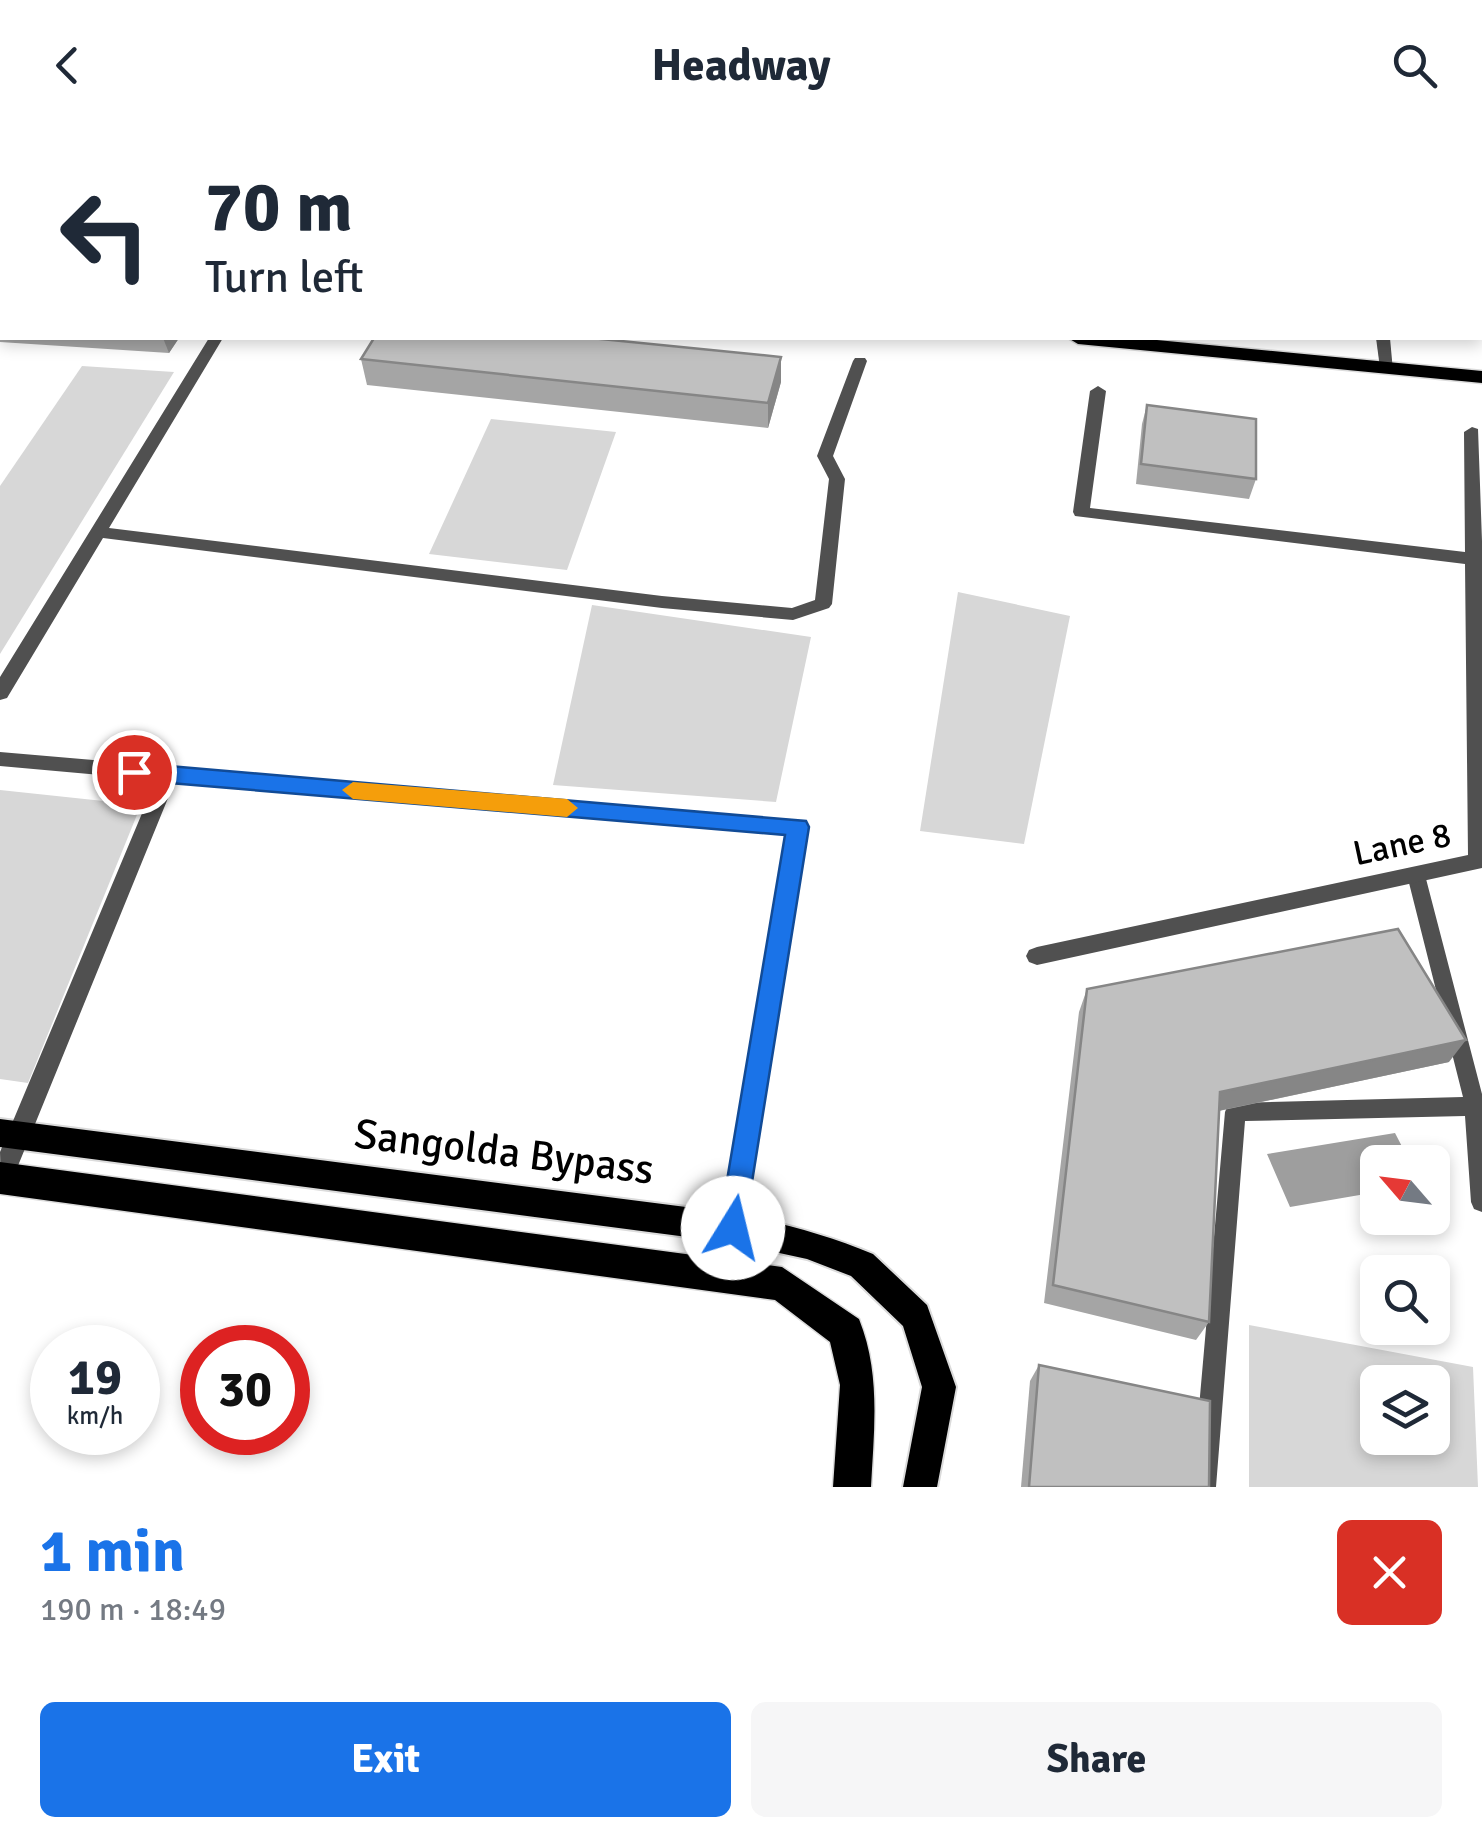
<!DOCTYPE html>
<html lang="en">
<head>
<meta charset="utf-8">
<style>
	body { margin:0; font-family:Signika,sans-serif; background:#f6f6f7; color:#1f2937; height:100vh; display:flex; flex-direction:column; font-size:38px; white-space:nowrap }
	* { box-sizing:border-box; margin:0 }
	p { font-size:32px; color:#747a83 }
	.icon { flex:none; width:55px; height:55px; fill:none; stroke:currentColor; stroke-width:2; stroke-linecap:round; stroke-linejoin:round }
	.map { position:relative; height:1357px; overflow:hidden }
	.drawer { display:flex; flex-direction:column; background:#fff; flex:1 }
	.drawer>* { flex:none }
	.hud { position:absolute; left:0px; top:0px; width:1482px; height:210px; box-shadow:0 5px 15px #0003; background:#fff; color:#1f2937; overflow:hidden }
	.needle { width:65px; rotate:298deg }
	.tools { position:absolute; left:1360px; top:1015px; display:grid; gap:20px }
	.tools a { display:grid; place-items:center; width:90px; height:90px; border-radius:15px; background:#fff; box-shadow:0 5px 15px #0003; font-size:50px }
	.speed { position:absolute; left:30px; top:1195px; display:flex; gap:20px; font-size:50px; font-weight:700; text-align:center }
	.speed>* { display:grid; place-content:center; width:130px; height:130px; border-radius:50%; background:#fff; box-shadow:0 5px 15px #0003; line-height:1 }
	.speed small { font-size:25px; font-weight:400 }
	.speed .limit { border:15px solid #d22; background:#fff; color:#111 }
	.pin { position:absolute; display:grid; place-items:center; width:85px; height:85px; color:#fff; margin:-42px; border:5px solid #fff; border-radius:50%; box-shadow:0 2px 10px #0007 }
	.me { position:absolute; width:110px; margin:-55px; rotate:9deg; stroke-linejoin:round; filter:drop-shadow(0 0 8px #0008) }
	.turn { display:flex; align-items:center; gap:35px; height:210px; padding:0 40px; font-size:45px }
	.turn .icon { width:130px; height:130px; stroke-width:2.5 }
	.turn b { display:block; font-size:70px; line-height:85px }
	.round { display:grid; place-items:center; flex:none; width:105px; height:105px; border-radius:15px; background:#f6f6f7 }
	.overview { display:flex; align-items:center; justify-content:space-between; height:170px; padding:0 40px }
	h1 { font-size:60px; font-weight:800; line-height:75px; color:#1a73e8 }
	.cta { display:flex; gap:20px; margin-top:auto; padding:20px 40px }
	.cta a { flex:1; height:115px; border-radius:15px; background:#1a73e8; color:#fff; font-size:40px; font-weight:800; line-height:115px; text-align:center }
	.cta a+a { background:#f6f6f7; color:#1f2937 }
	header { display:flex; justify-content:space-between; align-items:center; height:130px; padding:0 40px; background:#fff; font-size:45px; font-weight:800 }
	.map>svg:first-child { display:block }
</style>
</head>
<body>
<header><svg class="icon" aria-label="back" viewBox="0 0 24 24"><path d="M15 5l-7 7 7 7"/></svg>Headway<svg class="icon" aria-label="search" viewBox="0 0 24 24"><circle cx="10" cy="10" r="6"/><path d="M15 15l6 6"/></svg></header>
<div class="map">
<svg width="1482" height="1357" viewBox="0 0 1482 1357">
	<rect width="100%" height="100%" fill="#fff"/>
	<g fill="#d7d7d7" fill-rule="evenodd">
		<rect x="520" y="0" width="486" height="2"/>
		<polygon points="82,236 174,242 0,524 0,356"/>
		<polygon points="491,289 616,302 567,440 429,424"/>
		<polygon points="958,462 1070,486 1024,714 920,701"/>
		<polygon points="592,475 811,507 776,672 553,655"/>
		<polygon points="0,660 141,675 28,953 0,949"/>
		<path d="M1249 1195 1473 1237 1478 1357H1249ZM1378 1252H1432V1308H1378Z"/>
	</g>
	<polygon fill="#9e9e9e" points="1395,1003 1410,1032 1378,1032 1377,1062 1290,1077 1267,1024"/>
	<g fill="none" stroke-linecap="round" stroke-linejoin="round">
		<defs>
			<path id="primary" d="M0 989 733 1083C782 1093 827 1105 873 1124L927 1175 956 1257 937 1357H903L922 1257 903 1196 851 1146 807 1129 733 1113 0 1017Z"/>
			<g id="trunk">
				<polygon points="0,96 2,97 2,109 0,108"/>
				<polygon points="1068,208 1136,208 1482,241 1482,253 1078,214"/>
				<path d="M0 1032 782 1137 859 1189C881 1244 874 1299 871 1357H833L840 1255 830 1212 775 1170 0 1064Z"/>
			</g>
		</defs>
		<use href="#primary" stroke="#dbdbdb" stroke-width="4"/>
		<use href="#trunk" stroke="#dbdbdb" stroke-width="3"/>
		<polygon fill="#505050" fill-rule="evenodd" points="1416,738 1422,740 1425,745 1482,964 1482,1082 1474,1079 1471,1072 1465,986 1245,991 1216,1357 1192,1357 1225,982 1228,975 1235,973 1463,967 1407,745 1410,740"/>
		<g fill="#505050" fill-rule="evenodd">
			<polygon points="1072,0 1084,0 1085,2 1073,2"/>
			<polygon points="1274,0 1286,0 1287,2 1275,2"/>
			<rect x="1480" y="77" width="2" height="8"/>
			<polygon points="209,208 223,208 109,398 662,466 792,478 815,470 829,349 817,326 853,231 855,228 865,228 867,231 833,326 845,349 832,474 829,478 793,490 662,478 103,408 7,568 0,570 0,547"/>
			<polygon points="1376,208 1390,208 1393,241 1383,241 1380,238"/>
			<polygon points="1098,256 1106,261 1090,378 1465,422 1464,302 1472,297 1478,299 1482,411 1482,738 1037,835 1029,832 1026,826 1029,820 1037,817 1468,725 1465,434 1075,386 1073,382 1090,261"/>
			<polygon points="0,622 805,691 808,697 734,1157 725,1160 716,1157 712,1148 787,704 175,651 13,1048 10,1056 1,1059 0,1022 156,650 0,636"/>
		</g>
		<use href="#primary" fill="#000" fill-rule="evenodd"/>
		<use href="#trunk" fill="#000" fill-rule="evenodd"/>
	</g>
	<g fill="#a5a5a5">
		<polygon points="0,137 2,138 2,208 179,208 169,223 0,212"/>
		<polygon points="781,227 781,252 768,298 367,255 361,229"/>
		<polygon points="1147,275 1256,349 1249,369 1136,354 1142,294"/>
		<polygon points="1087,859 1449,932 1219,981 1209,1192 1196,1210 1044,1173 1079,882"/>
		<polygon points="1039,1235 1209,1357 1021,1357 1030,1251"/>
	</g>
	<g fill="#868686">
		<polygon points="163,208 179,208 169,223"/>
		<polygon points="781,227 781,252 768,298 768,273"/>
		<polygon points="1466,910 1449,932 1208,983 1220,962"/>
	</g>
	<g fill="#c0c0c0" stroke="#868686" stroke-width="2.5">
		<polygon points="0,137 2,138 2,179 0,179"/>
		<polygon points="374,208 591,208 781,227 768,273 361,229"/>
		<polygon points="1147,275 1256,289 1256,349 1141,334"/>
		<polygon points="1398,799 1466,910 1220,962 1209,1192 1053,1155 1087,859"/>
		<polygon points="1039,1235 1210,1271 1209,1357 1029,1357"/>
	</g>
	<polygon fill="#1a73e8" stroke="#114b97" stroke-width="2.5" points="134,633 806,691 809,697 743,1108 733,1112 723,1108 719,1098 785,705 134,650 123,642"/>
	<polygon fill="#f59e0b" points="353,652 567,669 578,678 567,687 353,669 342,660"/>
	<g text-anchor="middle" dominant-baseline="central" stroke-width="10" stroke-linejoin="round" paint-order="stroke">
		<g font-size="35" fill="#000" stroke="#fff">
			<text transform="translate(1402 714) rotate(-12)">Lane 8</text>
		</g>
		<g font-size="42" fill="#000" stroke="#fff">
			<text transform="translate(504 1022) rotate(7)">Sangolda Bypass</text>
		</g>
	</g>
</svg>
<div class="tools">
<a><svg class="needle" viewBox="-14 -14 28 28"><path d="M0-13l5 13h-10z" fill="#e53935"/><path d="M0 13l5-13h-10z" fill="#747a83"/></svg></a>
<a><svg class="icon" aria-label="search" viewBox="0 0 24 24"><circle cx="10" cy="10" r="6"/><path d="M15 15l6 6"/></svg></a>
<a><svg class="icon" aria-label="layers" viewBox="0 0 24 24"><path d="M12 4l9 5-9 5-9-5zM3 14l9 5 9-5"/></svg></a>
</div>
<div class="speed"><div>19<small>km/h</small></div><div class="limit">30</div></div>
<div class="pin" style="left:134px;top:642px;background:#d93025"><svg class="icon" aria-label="arrive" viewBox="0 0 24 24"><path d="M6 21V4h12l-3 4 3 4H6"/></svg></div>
<svg class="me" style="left:733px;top:1098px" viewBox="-20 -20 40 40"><circle r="19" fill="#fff"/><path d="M0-13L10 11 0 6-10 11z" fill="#1a73e8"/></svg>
<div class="hud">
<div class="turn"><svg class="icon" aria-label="left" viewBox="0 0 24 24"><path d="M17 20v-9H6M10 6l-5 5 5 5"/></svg><div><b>70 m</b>Turn left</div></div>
</div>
</div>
<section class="drawer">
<div class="overview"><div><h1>1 min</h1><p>190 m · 18:49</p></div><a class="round" style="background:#d93025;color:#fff"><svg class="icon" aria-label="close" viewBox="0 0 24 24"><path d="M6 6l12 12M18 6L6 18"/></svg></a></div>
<div class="cta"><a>Exit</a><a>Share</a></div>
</section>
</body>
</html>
